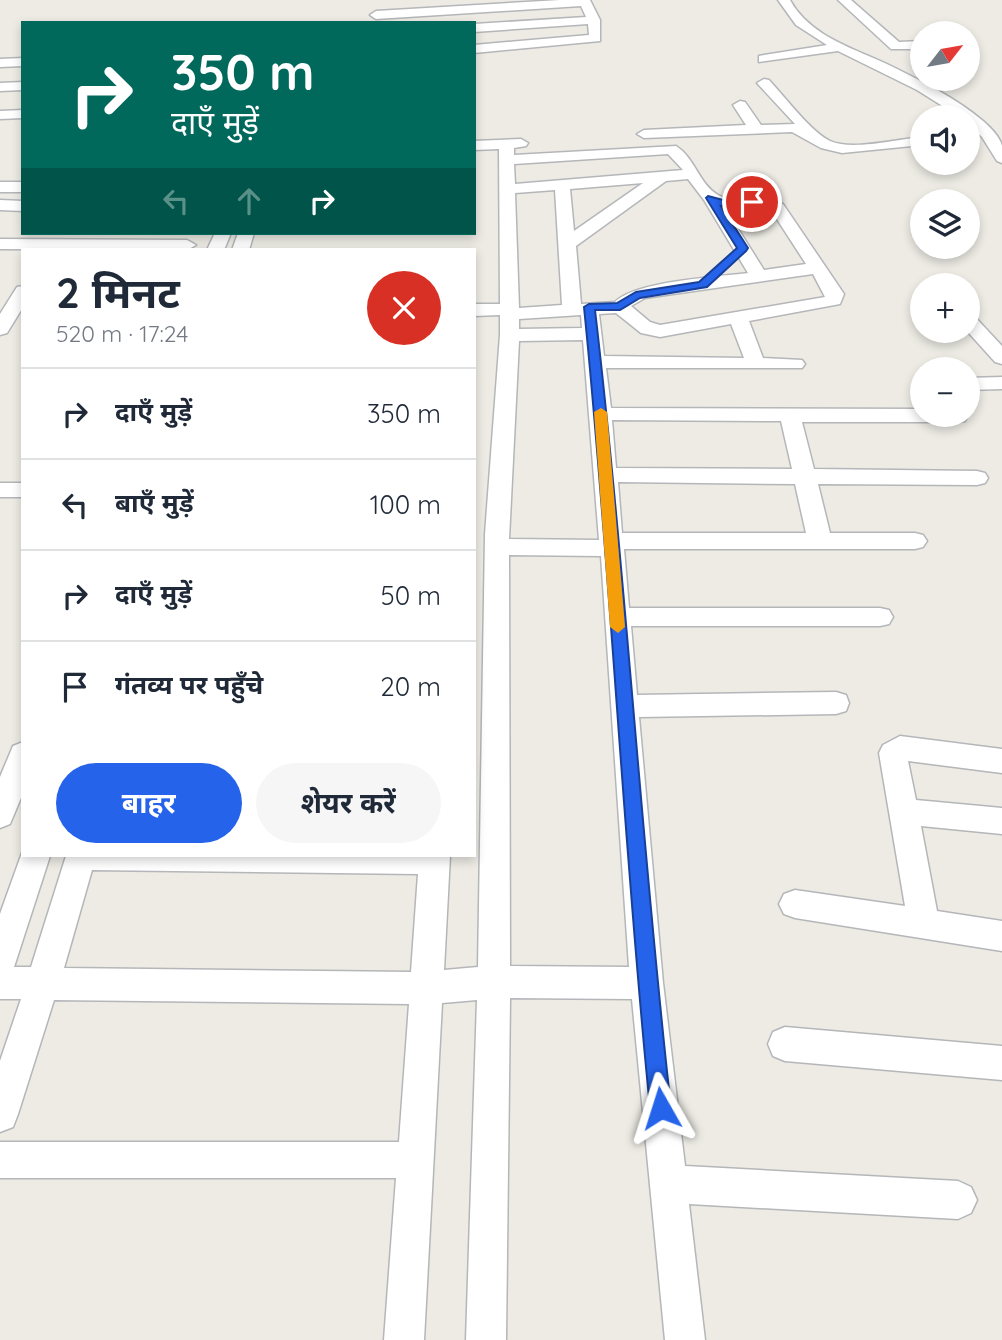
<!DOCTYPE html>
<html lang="hi">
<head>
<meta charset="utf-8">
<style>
	body { margin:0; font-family:Quicksand,"Noto Sans Devanagari",sans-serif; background:#f6f6f7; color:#1f2937; height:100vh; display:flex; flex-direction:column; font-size:26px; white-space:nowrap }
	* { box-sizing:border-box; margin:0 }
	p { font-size:23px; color:#747a83 }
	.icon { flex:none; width:38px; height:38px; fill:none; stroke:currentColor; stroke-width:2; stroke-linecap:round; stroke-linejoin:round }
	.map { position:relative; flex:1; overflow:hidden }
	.panel { position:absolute; left:21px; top:248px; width:455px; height:609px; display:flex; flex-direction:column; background:#fff; border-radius:0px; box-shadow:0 4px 10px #0003 }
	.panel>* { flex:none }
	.guide { position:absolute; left:21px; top:21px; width:455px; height:214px; border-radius:0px; box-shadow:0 4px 10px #0003; background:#00695c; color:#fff; overflow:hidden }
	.needle { width:46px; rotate:59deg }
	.buttons { position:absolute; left:910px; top:21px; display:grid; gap:14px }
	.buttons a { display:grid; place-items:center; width:70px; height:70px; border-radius:50%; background:#fff; box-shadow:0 4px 10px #0003; font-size:35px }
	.pin { position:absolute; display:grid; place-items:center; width:60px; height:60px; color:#fff; margin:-30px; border:4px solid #fff; border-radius:50%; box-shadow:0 2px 7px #0007 }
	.me { position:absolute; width:77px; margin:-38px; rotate:354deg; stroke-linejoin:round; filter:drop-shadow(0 0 5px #0008) }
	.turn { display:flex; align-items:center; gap:24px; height:147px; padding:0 35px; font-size:32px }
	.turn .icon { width:91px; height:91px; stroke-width:2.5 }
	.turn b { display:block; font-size:49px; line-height:60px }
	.lanes { display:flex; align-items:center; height:66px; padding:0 35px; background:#0003; justify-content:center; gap:35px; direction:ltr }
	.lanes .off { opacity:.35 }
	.round { display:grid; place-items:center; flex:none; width:74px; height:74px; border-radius:37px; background:#f6f6f7 }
	.summary { display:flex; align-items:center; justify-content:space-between; height:119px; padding:0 35px }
	h1 { font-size:42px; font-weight:700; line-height:52px }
	.button { display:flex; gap:14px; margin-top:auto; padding:14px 35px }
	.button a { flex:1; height:80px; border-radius:42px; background:#2563eb; color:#fff; font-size:28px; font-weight:700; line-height:80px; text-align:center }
	.button a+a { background:#f6f6f7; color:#1f2937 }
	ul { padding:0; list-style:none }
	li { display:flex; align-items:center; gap:21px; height:91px; padding:0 35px; border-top:2px solid #e0e1e3 }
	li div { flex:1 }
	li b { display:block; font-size:26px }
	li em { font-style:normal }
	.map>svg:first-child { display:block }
</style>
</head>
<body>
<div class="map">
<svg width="1002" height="1340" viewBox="0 0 1002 1340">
	<rect width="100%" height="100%" fill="#edebe4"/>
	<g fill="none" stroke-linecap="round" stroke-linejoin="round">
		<defs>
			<g id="minor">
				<polygon points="560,0 590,0 600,20 600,41 474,53 474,45 589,35 588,24 474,32 474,24 586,17 581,6 376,19 370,15 376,11"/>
				<path d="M778 0H790C810 37 856 49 891 66 923 82 956 98 983 121 990 127 1000 137 1002 146 1002 151 1002 158 1002 163L997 161 982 137 968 123V117H960L917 90 838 51 759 62V56L764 55 827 45 796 25Z"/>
				<polygon points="838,0 851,0 899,42 922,41 922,49 891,49"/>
				<polygon points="23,58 23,66 0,67 0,59"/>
				<path d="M764 79 769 80C785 97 811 132 830 141 852 151 898 139 922 137V145L842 153 821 148 792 132 644 138 637 134 644 130 746 125 733 105 740 101 745 102 761 125 795 124 757 83Z"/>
				<polygon points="23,82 23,90 0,91 0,83"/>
				<polygon points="23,110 23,118 0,119 0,111"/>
				<path d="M521 139 528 143 526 146 514 148V155L676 146C695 158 699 184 718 195 732 204 762 196 783 204L844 294 840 304 749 321 763 358 802 360 805 364 802 368H606L611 408 922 409V415H968L965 421 958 422H802L814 469 977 471 985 473 988 478 985 483 977 485 818 484 830 533H915L923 535 927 541 923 547 915 549H624L629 608H880L889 610 893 617 889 624 880 626H631L637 695 836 692 846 695 849 703 846 711 836 714 639 717 663 983 685 1166 958 1181 971 1187 977 1200 971 1213 958 1219 689 1204 705 1340H665L632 999 510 998 506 1340H466L477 1000 442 1003 424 1340H384L396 1178H0V1142H399L409 1004 54 1000 18 1114 13 1127 0 1132V1061L21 999H0V914L23 850V856H50L14 967H31L66 856H450L444 970 478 967 485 534 500 335V315L474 316V304H500L499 149 474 150V141ZM668 154 683 170 515 184 514 164ZM688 179 704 200 748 273C716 277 636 281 615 302L581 304 576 246 666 181ZM643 183 574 231 570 189ZM555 190 562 305 519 308 515 193ZM725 208H761L771 210 806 264 764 270ZM813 274 825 297 660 325 650 322 631 306 645 298ZM616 313 641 333 660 337 731 324 744 358 604 356 599 314ZM581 315 582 328 519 329V319ZM583 340 599 540 509 539 519 341ZM612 420 781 421 792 469 616 468ZM618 482 795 484 806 533H622ZM509 555 601 556 629 967 510 966ZM92 870 418 874 411 972 64 968Z"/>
				<rect x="0" y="182" width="23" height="10"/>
				<polygon points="0,200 23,201 23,211 0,210"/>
				<polygon points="215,233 231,233 224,250 207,250"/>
				<polygon points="238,233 254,233 249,250 232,250"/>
				<polygon points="0,239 187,240 196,245 187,250 0,249"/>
				<polygon points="23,286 23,307 7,333 0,335 0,314 17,287"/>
				<polygon points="968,315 975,317 1002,346 1002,364 995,362 967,331"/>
				<polygon points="1002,377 1002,389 968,390 968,378"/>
				<rect x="0" y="483" width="23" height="14"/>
				<polygon points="900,736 1002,749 1002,773 908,761 916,800 1002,808 1002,834 921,826 937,911 1002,921 1002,951 795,918 784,914 779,904 784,894 795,890 905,906 879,753 883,745"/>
				<polygon points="23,742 23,793 10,824 0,828 0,777 13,746"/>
				<polygon points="785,1027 1002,1046 1002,1080 785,1061 773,1056 768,1044 773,1032"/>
			</g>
		</defs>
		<use href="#minor" stroke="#b4b6b9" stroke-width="3"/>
		<use href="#minor" fill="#fff" fill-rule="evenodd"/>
	</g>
	<path fill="#2563eb" stroke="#184099" stroke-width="2" d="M708 196 723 200H756L757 202 752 205 721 206 748 248 746 251 707 287 640 298 620 310H595C626 576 641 843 671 1108L668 1116 661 1119 653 1116 650 1108C623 842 611 574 584 307L589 304 617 303 636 292 699 282 737 248 706 198Z"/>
	<polygon fill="#f59e0b" points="601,408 607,412 625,627 618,633 610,627 594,412"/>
</svg>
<div class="buttons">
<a><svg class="needle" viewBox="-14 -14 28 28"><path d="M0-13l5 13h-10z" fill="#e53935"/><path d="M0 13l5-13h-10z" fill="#747a83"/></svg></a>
<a><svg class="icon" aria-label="sound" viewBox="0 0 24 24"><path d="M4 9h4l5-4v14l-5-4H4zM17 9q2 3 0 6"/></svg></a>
<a><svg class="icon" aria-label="layers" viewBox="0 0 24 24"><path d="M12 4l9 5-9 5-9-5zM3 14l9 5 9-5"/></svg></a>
<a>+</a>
<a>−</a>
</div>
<div class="pin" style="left:752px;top:202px;background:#d93025"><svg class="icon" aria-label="arrive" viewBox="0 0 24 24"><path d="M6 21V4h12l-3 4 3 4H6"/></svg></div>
<svg class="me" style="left:661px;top:1108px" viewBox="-20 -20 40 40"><path d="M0-17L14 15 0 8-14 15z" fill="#2563eb" stroke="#fff" stroke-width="4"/></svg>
<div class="guide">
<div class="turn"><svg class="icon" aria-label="right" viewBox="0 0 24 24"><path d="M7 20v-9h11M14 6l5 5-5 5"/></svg><div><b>350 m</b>दाएँ मुड़ें</div></div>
<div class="lanes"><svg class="icon off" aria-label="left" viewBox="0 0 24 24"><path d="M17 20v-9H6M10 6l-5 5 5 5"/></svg><svg class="icon off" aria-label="ahead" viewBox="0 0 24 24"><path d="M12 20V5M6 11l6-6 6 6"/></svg><svg class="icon" aria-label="right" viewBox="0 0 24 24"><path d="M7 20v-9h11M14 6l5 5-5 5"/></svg></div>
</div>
<section class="panel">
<div class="summary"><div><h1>2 मिनट</h1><p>520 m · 17:24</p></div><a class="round" style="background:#d93025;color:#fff"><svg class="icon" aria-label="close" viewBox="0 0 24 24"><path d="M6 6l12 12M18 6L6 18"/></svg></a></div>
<ul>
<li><svg class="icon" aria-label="right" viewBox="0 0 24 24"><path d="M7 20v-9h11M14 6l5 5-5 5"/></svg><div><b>दाएँ मुड़ें</b></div><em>350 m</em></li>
<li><svg class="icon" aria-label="left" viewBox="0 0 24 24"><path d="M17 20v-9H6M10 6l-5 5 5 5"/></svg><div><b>बाएँ मुड़ें</b></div><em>100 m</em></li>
<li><svg class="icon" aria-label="right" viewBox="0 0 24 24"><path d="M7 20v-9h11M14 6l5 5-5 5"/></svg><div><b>दाएँ मुड़ें</b></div><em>50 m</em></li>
<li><svg class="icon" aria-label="arrive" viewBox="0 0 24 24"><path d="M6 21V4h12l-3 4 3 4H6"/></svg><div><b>गंतव्य पर पहुँचे</b></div><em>20 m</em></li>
</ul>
<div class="button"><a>बाहर</a><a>शेयर करें</a></div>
</section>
</div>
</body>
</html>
